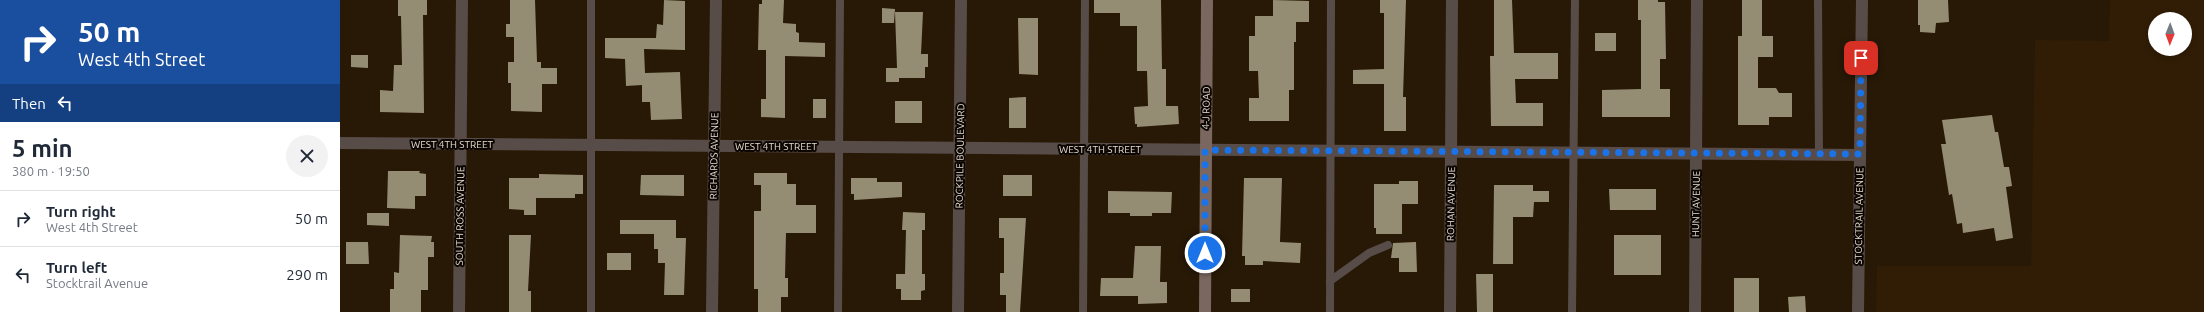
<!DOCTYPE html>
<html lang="en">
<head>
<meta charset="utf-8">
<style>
	body { margin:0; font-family:Ubuntu,sans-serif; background:#f2f2f3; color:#1f2937; height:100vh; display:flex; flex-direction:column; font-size:15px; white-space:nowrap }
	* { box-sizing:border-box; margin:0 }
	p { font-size:13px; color:#747a83 }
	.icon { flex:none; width:22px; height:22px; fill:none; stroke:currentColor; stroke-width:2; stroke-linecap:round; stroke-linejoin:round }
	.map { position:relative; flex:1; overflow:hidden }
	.panel { display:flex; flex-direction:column; background:#fff; width:340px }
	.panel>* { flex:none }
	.top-card { background:#1a4fa0; color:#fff; overflow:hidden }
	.needle { width:26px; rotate:181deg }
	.buttons { position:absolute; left:1808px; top:12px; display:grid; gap:8px }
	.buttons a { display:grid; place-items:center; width:44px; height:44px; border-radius:50%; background:#fff; box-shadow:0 2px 6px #0003; font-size:20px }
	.pin { position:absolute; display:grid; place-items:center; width:34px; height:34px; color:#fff; margin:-17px; border-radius:8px; box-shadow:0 2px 6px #0006 }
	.me { position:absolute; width:44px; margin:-22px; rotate:0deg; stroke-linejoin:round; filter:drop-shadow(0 0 3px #0008) }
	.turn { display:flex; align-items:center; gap:14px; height:84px; padding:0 12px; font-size:18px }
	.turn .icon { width:52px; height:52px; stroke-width:2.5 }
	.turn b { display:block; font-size:28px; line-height:34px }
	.then { display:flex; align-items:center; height:38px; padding:0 12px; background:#0003; gap:8px; font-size:15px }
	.round { display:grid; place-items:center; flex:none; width:42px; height:42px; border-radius:21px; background:#f2f2f3 }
	.summary { display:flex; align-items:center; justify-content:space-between; height:68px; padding:0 12px }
	h1 { font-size:24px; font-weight:700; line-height:30px }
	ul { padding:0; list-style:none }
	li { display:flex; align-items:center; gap:12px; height:56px; padding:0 12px; border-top:1px solid #e0e1e3 }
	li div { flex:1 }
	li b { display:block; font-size:15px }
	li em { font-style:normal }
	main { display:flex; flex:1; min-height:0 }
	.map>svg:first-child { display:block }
</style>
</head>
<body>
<main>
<section class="panel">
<div class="top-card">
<div class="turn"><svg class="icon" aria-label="right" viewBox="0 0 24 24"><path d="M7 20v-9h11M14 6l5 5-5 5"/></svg><div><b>50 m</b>West 4th Street</div></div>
<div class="then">Then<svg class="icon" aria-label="left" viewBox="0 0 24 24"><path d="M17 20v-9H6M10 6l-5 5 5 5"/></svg></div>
</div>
<div class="summary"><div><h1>5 min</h1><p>380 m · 19:50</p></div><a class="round"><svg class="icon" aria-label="close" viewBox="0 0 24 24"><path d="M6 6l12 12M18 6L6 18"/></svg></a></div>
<ul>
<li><svg class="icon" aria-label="right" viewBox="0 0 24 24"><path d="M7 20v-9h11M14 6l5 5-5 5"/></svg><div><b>Turn right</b><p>West 4th Street</p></div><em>50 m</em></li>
<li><svg class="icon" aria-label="left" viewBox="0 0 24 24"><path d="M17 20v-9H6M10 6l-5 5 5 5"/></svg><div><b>Turn left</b><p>Stocktrail Avenue</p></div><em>290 m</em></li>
</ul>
</section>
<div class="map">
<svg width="1864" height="312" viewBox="0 0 1864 312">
	<rect width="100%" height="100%" fill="#281907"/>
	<path fill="#311d05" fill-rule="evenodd" d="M1770 0H1864V312H1536L1537 266H1691L1695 40 1769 41ZM1815 19H1845V49H1815Z"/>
	<g fill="#958d73">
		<polygon points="58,0 87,0 87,15 83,15 84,113 40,112 40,90 53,91 54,65 62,65 61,16 58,16"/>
		<polygon points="170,0 195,0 197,62 201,62 201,68 217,68 217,84 202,84 202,112 171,111 171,83 168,83 168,62 174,62 174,37 166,37 166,24 170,24"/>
		<polygon points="324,0 345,1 345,50 304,49 305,73 340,72 342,119 311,120 310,102 302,102 302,85 286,86 285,59 265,58 265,38 316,38 317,24 323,25"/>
		<polygon points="422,0 444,0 443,23 456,24 456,32 459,33 459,42 485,43 485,57 445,56 445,118 421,117 421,99 426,99 426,50 418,50 419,4 422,4"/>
		<polygon points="754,0 821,0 822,69 826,69 826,106 838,106 839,124 797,127 797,124 795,124 794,107 808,106 807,71 797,71 797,26 780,26 780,13 754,13"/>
		<polygon points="933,0 969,1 969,22 956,22 956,42 954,42 954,90 949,90 949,121 909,121 909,98 919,98 918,71 909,71 909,36 915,36 915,16 933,16"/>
		<polygon points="1040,0 1066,0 1063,97 1066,97 1066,131 1044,131 1044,84 1013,84 1013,70 1044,69 1044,13 1040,13"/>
		<polygon points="1154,0 1172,0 1174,53 1218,53 1218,79 1175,79 1176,103 1203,103 1203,126 1151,126 1150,56 1154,56"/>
		<polygon points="1298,0 1318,0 1318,2 1325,2 1326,59 1320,59 1320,89 1330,89 1330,117 1262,117 1262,90 1301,89 1301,20 1298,20"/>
		<polygon points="1402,0 1422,0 1422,36 1433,36 1433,57 1418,57 1418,88 1436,88 1439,93 1452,93 1452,117 1429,117 1429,125 1398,125 1398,36 1402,36"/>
		<polygon points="1578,0 1608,0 1609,22 1596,23 1595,33 1580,32 1580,25 1578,25"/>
		<polygon points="542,8 555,9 554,23 542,23"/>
		<polygon points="555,12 583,12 581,54 588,54 588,67 585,67 585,78 559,78 559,82 546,82 546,68 557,68"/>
		<polygon points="678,18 698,18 698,75 679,74"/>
		<rect x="1255" y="33" width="21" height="18"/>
		<polygon points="11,55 28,55 28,68 11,67"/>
		<polygon points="686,97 686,128 669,128 669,98"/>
		<rect x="473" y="99" width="13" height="19"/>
		<rect x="555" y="101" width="27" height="22"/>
		<polygon points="1652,115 1655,132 1658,132 1664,167 1669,167 1672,186 1666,187 1673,238 1656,241 1654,228 1623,233 1622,223 1617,224 1612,194 1609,195 1601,144 1606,144 1602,120"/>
		<polygon points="48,171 80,171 79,173 86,174 86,196 75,196 75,209 47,208"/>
		<polygon points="414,173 447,173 447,184 456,184 456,205 476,205 476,233 446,233 445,278 448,278 448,297 441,297 441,312 418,312 418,289 414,289 414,211 421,211 421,185 414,185"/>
		<polygon points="199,174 243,175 243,194 235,194 235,198 196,198 196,215 184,215 184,210 169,209 169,178 199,178"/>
		<polygon points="301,175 344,175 344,196 300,195"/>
		<rect x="663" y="175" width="29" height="21"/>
		<polygon points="511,178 537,178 537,182 562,182 562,197 514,200 514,194 511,194"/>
		<polygon points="904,178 942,178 940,242 961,243 960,263 923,261 923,265 905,265 905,256 902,256"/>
		<polygon points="1059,181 1078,181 1078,204 1062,204 1062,234 1036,234 1036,228 1034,228 1034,184 1059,184"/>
		<polygon points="1154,185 1193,185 1193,191 1209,191 1209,202 1194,202 1193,217 1173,217 1173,264 1153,264"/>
		<polygon points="1269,189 1316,189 1316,210 1270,210"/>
		<polygon points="768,191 832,192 831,213 812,213 812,216 790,216 790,213 768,213"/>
		<polygon points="563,212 585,213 585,230 582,230 582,274 585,274 585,290 581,291 581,300 561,300 561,289 556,289 556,274 565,274 566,230 562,230"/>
		<polygon points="27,213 49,213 49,226 27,225"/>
		<polygon points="659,218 686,218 680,312 666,312 666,295 660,295 660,273 664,273 664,238 659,238"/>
		<polygon points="280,220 336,220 336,238 346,238 344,295 324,295 325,263 318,263 318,249 314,249 314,234 280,234"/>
		<polygon points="60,235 92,236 91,242 94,242 94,257 88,257 88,290 81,290 81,312 50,312 50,289 54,289 54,272 59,273"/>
		<polygon points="169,235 191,235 188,291 191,291 191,312 169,312"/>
		<rect x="1274" y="235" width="47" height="40"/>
		<polygon points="6,242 28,242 29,264 6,264"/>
		<polygon points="1076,242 1077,272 1059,272 1059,258 1051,258 1053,243"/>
		<polygon points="795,246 821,246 820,282 827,282 827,303 798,304 798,296 760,296 761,278 793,278"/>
		<rect x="267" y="253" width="24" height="17"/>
		<polygon points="1136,274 1153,274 1153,312 1137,312"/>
		<rect x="1394" y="278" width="25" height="34"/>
		<rect x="891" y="289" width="19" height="13"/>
		<polygon points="1465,296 1466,312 1449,312 1448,297"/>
	</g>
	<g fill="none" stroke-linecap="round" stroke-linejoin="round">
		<g stroke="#584c48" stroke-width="8">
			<polyline points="251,0 251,312"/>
			<polyline points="1478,0 1479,154"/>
			<polyline points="990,281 1029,253 1048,245"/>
			<polyline points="498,312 500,0"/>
			<polyline points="743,312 745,0"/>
			<polyline points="990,312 991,0"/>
			<polyline points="1232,312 1235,0"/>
		</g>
		<g stroke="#584c48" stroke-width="12">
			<polyline points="0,143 1520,155"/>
			<polyline points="119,312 122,0"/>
			<polyline points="372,312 376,0"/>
			<polyline points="618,312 621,0"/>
			<polyline points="1110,312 1112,0"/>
			<polyline points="1355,312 1357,0"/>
			<polyline points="1518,312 1522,0"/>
		</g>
		<polyline stroke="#7a6760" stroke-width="12" points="865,312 867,0"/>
	</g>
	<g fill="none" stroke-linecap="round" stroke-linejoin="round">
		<polyline stroke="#1a73e8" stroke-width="7" stroke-dasharray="0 12.6" points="865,253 865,150 1520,154 1521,58"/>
	</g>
	<g text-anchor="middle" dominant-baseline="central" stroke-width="4" stroke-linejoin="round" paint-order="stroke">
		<g font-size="10" fill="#e5dacf" stroke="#0c0602">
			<text transform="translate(866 108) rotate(-89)">4-J ROAD</text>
			<text x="112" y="144">WEST 4TH STREET</text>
			<text x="436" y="146">WEST 4TH STREET</text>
			<text x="760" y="149">WEST 4TH STREET</text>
			<text transform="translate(374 156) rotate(-89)">RICHARDS AVENUE</text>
			<text transform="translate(620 156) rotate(-89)">ROCKPILE BOULEVARD</text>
			<text transform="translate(1111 204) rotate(-89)">ROHAN AVENUE</text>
			<text transform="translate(1356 204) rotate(-89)">HUNT AVENUE</text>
			<text transform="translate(120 216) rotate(-89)">SOUTH ROSS AVENUE</text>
			<text transform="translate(1519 216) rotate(-89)">STOCKTRAIL AVENUE</text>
		</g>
	</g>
</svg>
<div class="buttons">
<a><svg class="needle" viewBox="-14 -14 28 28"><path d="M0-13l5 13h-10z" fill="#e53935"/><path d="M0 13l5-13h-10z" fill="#747a83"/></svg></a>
</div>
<div class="pin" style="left:1521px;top:58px;background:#d93025"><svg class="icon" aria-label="arrive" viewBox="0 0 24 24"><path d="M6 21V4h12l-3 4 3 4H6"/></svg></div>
<svg class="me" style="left:865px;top:253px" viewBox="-20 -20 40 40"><circle r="17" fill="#1a73e8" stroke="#fff" stroke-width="3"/><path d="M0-11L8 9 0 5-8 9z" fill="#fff"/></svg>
</div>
</main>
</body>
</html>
